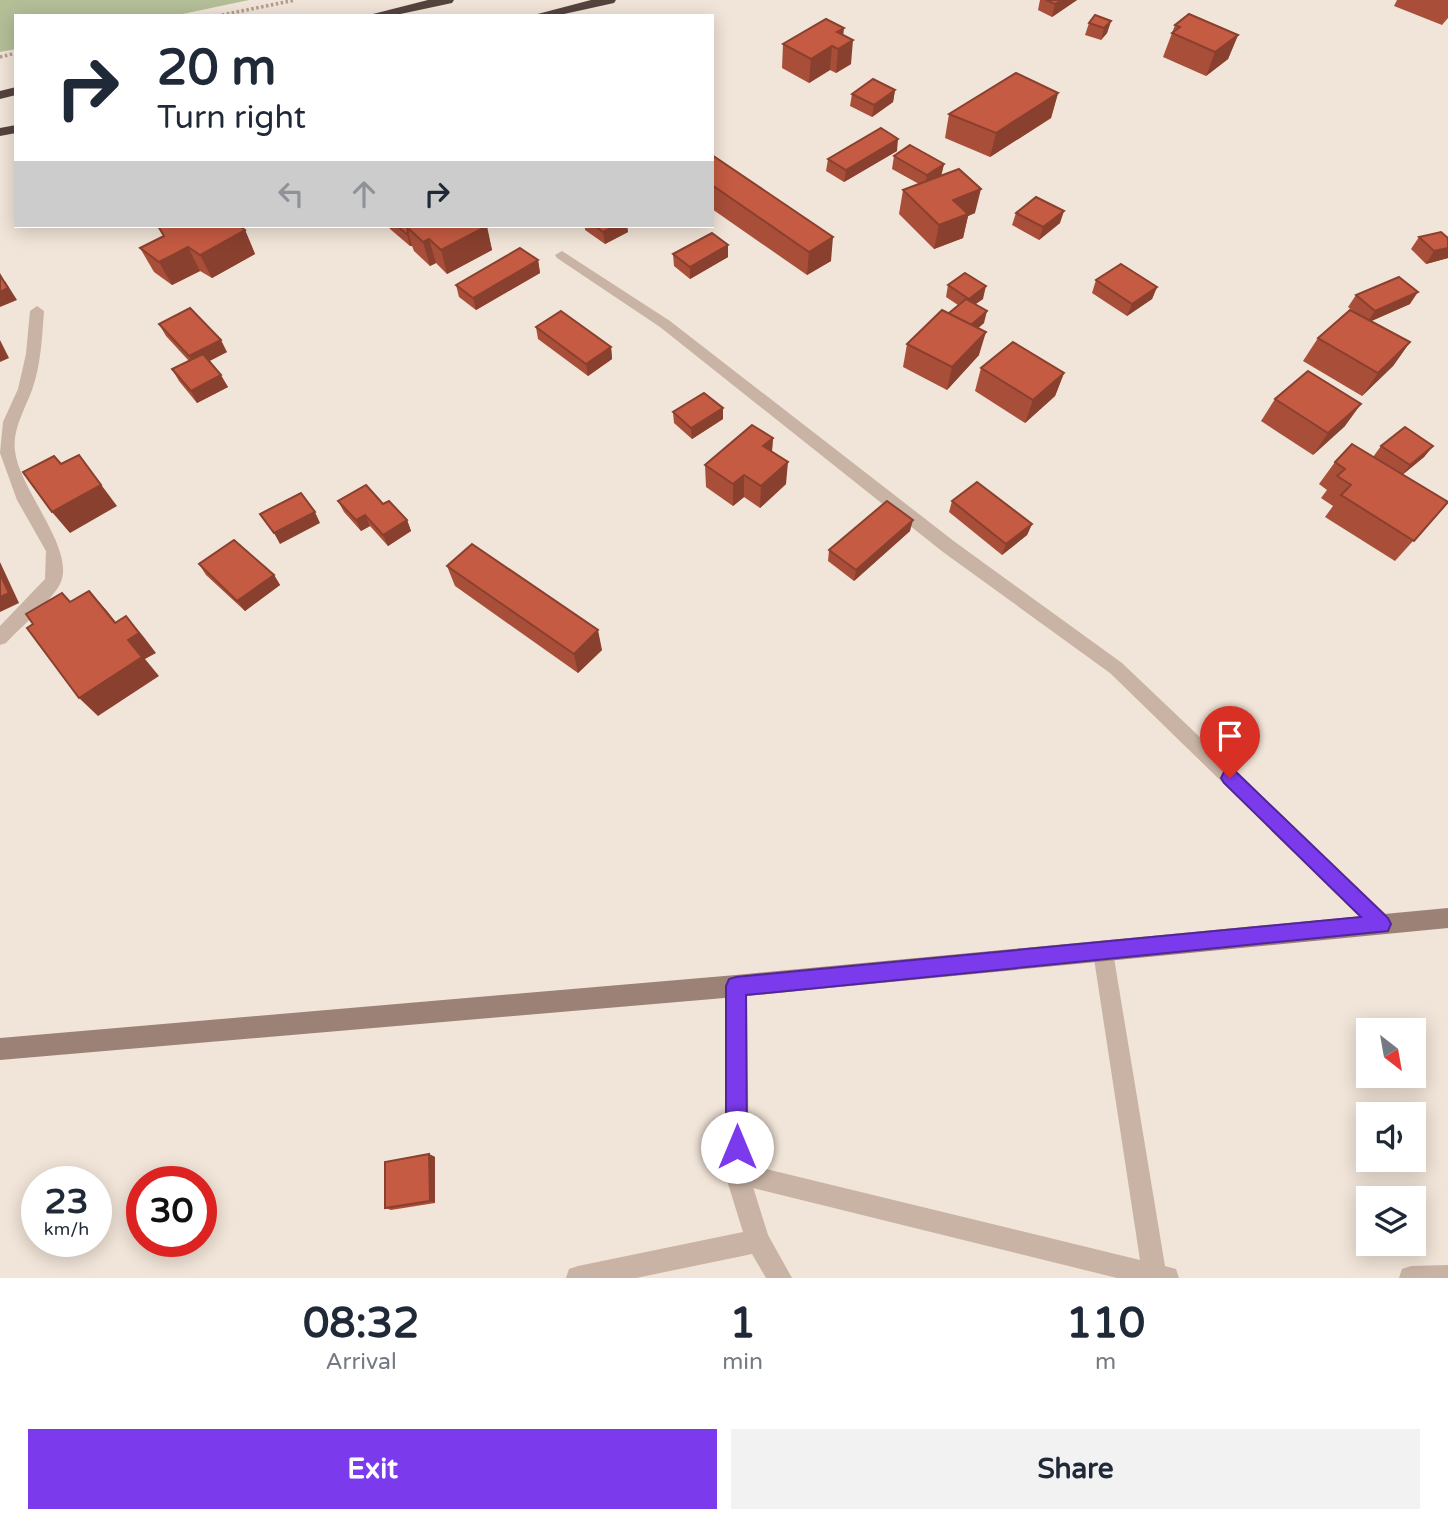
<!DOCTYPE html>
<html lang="en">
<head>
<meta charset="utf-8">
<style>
	body { margin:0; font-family:"Varela Round",sans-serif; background:#f2f2f3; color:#1f2937; height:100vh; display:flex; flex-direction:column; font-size:26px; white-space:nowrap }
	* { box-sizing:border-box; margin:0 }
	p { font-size:23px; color:#747a83 }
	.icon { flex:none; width:38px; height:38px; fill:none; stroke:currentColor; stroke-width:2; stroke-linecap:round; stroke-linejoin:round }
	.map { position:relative; height:1278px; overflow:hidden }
	.drawer { display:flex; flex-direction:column; background:#fff; flex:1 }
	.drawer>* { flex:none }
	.top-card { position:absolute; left:14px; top:14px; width:700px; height:214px; border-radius:0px; box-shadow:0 4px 18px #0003; background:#fff; color:#1f2937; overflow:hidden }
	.needle { width:46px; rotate:149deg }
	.buttons { position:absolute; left:1356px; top:1018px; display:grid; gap:14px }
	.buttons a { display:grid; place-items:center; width:70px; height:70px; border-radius:0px; background:#fff; box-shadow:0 4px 18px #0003; font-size:35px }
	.speed { position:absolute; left:21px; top:1166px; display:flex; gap:14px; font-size:35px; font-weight:700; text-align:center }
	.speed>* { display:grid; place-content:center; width:91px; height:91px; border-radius:50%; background:#fff; box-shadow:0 4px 18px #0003; line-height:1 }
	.speed small { font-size:18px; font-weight:400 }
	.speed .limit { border:10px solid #d22; background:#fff; color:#111 }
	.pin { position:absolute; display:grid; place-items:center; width:60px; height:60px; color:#fff; margin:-72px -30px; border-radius:50% 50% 50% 0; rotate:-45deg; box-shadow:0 0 7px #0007 }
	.pin .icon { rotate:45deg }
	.me { position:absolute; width:77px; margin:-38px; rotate:0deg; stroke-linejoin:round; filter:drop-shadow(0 0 5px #0008) }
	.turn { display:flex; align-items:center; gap:24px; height:147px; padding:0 28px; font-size:32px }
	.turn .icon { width:91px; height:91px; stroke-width:2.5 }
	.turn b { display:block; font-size:49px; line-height:60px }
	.lanes { display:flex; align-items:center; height:66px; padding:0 28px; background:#0003; justify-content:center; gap:35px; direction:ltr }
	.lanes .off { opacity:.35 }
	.eta { display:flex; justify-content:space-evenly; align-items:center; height:119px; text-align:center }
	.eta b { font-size:42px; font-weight:800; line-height:49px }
	.action { display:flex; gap:14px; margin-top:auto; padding:14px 28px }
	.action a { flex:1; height:80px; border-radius:0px; background:#7c3aed; color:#fff; font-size:28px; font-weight:800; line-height:80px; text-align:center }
	.action a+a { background:#f2f2f3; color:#1f2937 }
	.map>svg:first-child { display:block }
</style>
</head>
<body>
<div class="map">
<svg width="1448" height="1278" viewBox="0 0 1448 1278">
	<rect width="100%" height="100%" fill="#f1e4d8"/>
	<polygon fill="#b4bf98" points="0,0 249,0 173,16 16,16 16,49 0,52"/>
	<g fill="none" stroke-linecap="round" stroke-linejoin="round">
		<g stroke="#b49d8f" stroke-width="3.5" stroke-dasharray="2.5 2.5" stroke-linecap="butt">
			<polyline points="217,16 295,0"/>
			<polyline points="0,57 16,53"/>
		</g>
		<g fill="#c8b3a4" fill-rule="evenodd">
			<polygon points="1103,942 1110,945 1113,952 1165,1266 1176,1269 1179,1278 1117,1278 729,1182 725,1174 729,1166 737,1162 1140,1260 1093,952 1096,945"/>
			<polygon points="1448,1265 1448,1278 1399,1278 1402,1269 1411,1266"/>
		</g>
		<g fill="#c8b3a4" fill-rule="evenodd">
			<polygon points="562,251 670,321 955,542 1122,663 1389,917 1392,924 1389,931 1382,934 1375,931 1110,673 943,552 660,327 557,258 555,255"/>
			<path d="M37 306 44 311C42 337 41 365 32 390 25 409 12 430 15 451 19 490 77 550 60 584 52 600 20 628 6 643L0 645V626L45 579 46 551 17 500 0 453 3 422 18 389 26 354 30 311Z"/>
			<polygon points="736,975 743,979 747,986 749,1174 768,1235 792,1278 766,1278 752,1254 636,1278 566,1278 569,1269 578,1266 743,1232 725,1174 725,986 729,979"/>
		</g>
		<polygon fill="#9c8276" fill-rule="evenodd" points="1448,908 1448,928 736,997 0,1060 0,1038 736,975"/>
		<g fill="#55433d" fill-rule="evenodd">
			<polygon points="428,0 454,0 452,3 391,16 365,16"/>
			<polygon points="591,0 616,0 614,3 555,16 530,16"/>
			<polygon points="16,87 16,95 0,99 0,91"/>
			<polygon points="16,125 16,133 0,136 0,128"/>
		</g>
	</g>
	<g fill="#a94e39">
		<polygon points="1040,0 1077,0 1052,17 1038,10"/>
		<polygon points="1397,0 1448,0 1448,18 1442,25 1394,6"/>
		<polygon points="1111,21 1107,33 1101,40 1085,35 1089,23"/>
		<polygon points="1175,25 1238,35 1228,59 1206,76 1163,57"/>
		<polygon points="843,36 851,64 836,73 830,70 809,83 782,68 783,44"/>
		<polygon points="895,90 893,102 872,117 850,106 852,94"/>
		<polygon points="1058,93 1051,118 990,157 945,138 949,114"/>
		<polygon points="897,151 844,182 826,171 828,159"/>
		<polygon points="712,155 831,261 807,275 712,209"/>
		<polygon points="894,156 944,164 941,176 975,213 968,216 963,238 934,249 899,214 903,190 919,184 892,169"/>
		<polygon points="1016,213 1060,223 1039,240 1012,225"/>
		<polygon points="389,226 486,226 492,250 447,274 436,263 430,266 414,251 412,246 410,246 390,229"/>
		<polygon points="585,226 627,226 628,232 605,244 585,230"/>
		<polygon points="245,230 255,254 212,278 200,271 172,285 154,272 140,248"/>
		<polygon points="1419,237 1448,258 1426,264 1411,249"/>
		<polygon points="728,245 728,257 690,279 674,266 673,254"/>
		<polygon points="538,260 540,273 476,310 459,297 456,285"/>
		<polygon points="1096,280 1157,287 1152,299 1127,316 1092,293"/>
		<polygon points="948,285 983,299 975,304 984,323 978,328 979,355 947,390 903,367 907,344 958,305 946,297"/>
		<polygon points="1356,295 1410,304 1371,321 1410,342 1393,366 1362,396 1303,361 1318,338 1353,311 1348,307"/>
		<polygon points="159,324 227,352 209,361 228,387 197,403 179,381 172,369 189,361 166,336"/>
		<polygon points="536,327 611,347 612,359 588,376 538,339"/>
		<polygon points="981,368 1064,373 1055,396 1025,423 975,391"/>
		<polygon points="1275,399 1345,426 1313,455 1261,421"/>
		<polygon points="673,412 723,419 692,439 674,423"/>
		<polygon points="773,438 772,452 786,484 760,508 744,497 733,506 706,487 705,465"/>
		<polygon points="1381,446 1433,446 1424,457 1402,475 1448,502 1395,561 1325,517 1333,506 1321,498 1327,490 1319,484 1335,462 1373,457"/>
		<polygon points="338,501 383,504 407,520 411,531 388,546 370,526 361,531 344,512"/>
		<polygon points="952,501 1032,524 1027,535 1002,555 949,512"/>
		<polygon points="910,531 854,581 828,561 829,550"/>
		<polygon points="199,564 274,575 280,585 245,611 206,575"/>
		<polygon points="447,566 602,650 578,673 455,586"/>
		<polygon points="429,1154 435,1157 435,1203 391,1210 385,1208"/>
	</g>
	<g fill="#8a402e">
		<polygon points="1062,0 1077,0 1052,17 1055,4"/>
		<polygon points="1111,21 1107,33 1101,40 1104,28"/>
		<polygon points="844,28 842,47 853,40 851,64 836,73 838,49 837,32"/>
		<polygon points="1238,35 1228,59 1206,76 1215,52"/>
		<polygon points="832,46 830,70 809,83 811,59"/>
		<polygon points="895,90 893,102 872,117 874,105"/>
		<polygon points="1058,93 1051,118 990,157 996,133"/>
		<polygon points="898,139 897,151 844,182 846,170"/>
		<polygon points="944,164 941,176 925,187 927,175"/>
		<polygon points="981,189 975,213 968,216 963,238 934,249 939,225 953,200"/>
		<polygon points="1064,211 1060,223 1039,240 1043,227"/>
		<polygon points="487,226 492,250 447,274 441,250"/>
		<polygon points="615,226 627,226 628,232 605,244 603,232"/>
		<polygon points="245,230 255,254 212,278 200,255"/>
		<polygon points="408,233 412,246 410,246 407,234"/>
		<polygon points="833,237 831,261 807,275 809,252"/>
		<polygon points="429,239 436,263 430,266 423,242"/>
		<polygon points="728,245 728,257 690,279 690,267"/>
		<polygon points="188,247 200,271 172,285 159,262"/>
		<polygon points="1448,248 1448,258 1426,264 1434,251"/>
		<polygon points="538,260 540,273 476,310 473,298"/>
		<polygon points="5,281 17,300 0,307 0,292"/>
		<polygon points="986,286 983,299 966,311 969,299"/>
		<polygon points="1157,287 1152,299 1127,316 1132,304"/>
		<polygon points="1418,292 1410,304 1367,323 1375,311"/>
		<polygon points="987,311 984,323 963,341 966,329"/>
		<polygon points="986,332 979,355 947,390 952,367"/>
		<polygon points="0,340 9,358 0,362"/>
		<polygon points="221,340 227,352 196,368 189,356"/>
		<polygon points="1410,342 1393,366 1362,396 1378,373"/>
		<polygon points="611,347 612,359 588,376 586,364"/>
		<polygon points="1064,373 1055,396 1025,423 1033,400"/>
		<polygon points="221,375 228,387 197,403 191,391"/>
		<polygon points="1361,404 1345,426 1313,455 1328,433"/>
		<polygon points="723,408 723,419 692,439 691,428"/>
		<polygon points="773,438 771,460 763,446"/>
		<polygon points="1433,446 1424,457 1401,476 1410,465"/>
		<polygon points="79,455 117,506 70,533 52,512"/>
		<polygon points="788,462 786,484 760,508 761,486"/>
		<polygon points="744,475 744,497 733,506 733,484"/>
		<polygon points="315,512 320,523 280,544 274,533"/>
		<polygon points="365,515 370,526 361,531 356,520"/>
		<polygon points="407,520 411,531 388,546 383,535"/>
		<polygon points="913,520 910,531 854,581 856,570"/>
		<polygon points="1032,524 1027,535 1002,555 1006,544"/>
		<polygon points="0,562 19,603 0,612"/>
		<polygon points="274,575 280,585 245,611 237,601"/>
		<polygon points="89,591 107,611 129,639 126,616 143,636 156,653 145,659 159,676 98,716 79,698 115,623"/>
		<polygon points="598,630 602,650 578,673 574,654"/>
		<polygon points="429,1154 435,1157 435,1203 430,1201"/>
	</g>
	<g fill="#c55b42" stroke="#8a402e" stroke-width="2">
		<polygon points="1046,0 1062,0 1055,4"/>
		<polygon points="1189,14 1238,35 1215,52 1172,33 1180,27 1175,25"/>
		<polygon points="1095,15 1111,21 1104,28 1089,23"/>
		<polygon points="826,19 844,28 837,32 853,40 838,49 832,46 811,59 783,44"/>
		<polygon points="1016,73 1058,93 996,133 949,114"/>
		<polygon points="873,79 895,90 874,105 852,94"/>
		<polygon points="881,128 898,139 846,170 828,159"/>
		<polygon points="910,145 944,164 927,175 894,156"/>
		<polygon points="712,155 833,237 809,252 712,185"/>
		<polygon points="959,169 981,189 953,200 968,214 939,225 903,190"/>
		<polygon points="1036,197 1064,211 1043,227 1016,213"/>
		<polygon points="158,226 240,226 245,230 200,255 188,247 159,262 140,248 164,236"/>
		<polygon points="397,226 409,226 407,227 408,233 407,234"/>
		<polygon points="409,226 487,226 441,250 429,239 423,242 407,227"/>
		<polygon points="595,226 615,226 603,232"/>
		<polygon points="1441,232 1448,238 1448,248 1434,251 1419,237"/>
		<polygon points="712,233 728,245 690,267 673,254"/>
		<polygon points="520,248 538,260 473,298 456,285"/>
		<polygon points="1121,264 1157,287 1132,304 1096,280"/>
		<polygon points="965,273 986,286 969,299 948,285"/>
		<polygon points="0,275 8,288 0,292"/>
		<polygon points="1399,277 1418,292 1375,311 1356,295"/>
		<polygon points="966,299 987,311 971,325 948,314"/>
		<polygon points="190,308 221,340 189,356 159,324"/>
		<polygon points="942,310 986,332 952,367 907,344"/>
		<polygon points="1350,310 1410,342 1378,373 1318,338"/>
		<polygon points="561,311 611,347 586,364 536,327"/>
		<polygon points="1013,342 1064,373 1033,400 981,368"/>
		<polygon points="203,354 221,375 191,391 172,369"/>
		<polygon points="1308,371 1361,404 1328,433 1275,399"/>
		<polygon points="704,393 723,408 691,428 673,412"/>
		<polygon points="752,425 773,438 763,446 788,462 761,486 744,475 733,484 705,465"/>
		<polygon points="1405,427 1433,446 1410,465 1381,446"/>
		<polygon points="1352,444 1448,502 1414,541 1341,495 1351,485 1337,476 1345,469 1335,462"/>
		<polygon points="79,455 101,485 52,512 23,472 54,456 61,464"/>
		<polygon points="977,482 1032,524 1006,544 952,501"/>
		<polygon points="366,485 383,504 389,501 407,520 383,535 365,515 356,520 338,501"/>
		<polygon points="301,493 315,512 274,533 260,514"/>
		<polygon points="887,501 913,520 856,570 829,550"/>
		<polygon points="234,540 274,575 237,601 199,564"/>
		<polygon points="472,544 598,630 574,654 447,566"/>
		<polygon points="0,574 9,593 0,597"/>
		<polygon points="89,591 115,623 126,616 139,633 128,640 142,657 79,698 27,628 33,624 26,614 62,593 70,602"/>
		<polygon points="429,1154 430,1201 385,1208 385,1162"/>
	</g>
	<polygon fill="#7c3aed" stroke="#51269a" stroke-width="2" points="1230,770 1236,772 1388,918 1391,924 1388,931 746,995 747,1147 744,1155 737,1158 729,1155 726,1147 726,986 729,979 736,977 1361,917 1224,783 1221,778 1224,772"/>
</svg>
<div class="buttons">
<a><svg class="needle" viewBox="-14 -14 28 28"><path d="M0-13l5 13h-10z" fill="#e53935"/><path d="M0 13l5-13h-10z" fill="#747a83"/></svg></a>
<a><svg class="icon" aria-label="sound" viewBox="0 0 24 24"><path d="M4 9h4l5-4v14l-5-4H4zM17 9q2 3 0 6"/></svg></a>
<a><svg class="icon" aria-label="layers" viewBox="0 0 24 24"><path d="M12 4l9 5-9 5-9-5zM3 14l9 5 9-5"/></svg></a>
</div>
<div class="speed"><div>23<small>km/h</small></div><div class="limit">30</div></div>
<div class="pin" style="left:1230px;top:778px;background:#d93025"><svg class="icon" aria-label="arrive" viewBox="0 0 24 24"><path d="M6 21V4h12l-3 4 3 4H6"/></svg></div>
<svg class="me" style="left:737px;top:1147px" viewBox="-20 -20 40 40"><circle r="19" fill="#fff"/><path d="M0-13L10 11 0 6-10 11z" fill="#7c3aed"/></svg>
<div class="top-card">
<div class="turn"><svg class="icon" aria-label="right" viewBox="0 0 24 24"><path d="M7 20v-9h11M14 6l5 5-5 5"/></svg><div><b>20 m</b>Turn right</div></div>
<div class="lanes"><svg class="icon off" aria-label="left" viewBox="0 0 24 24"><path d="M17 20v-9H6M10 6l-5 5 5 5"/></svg><svg class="icon off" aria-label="ahead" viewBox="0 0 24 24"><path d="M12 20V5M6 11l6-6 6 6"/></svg><svg class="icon" aria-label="right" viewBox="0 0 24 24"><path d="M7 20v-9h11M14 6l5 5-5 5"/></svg></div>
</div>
</div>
<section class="drawer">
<div class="eta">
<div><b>08:32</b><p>Arrival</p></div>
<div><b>1</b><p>min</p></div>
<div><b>110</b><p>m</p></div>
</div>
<div class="action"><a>Exit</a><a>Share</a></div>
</section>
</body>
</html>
